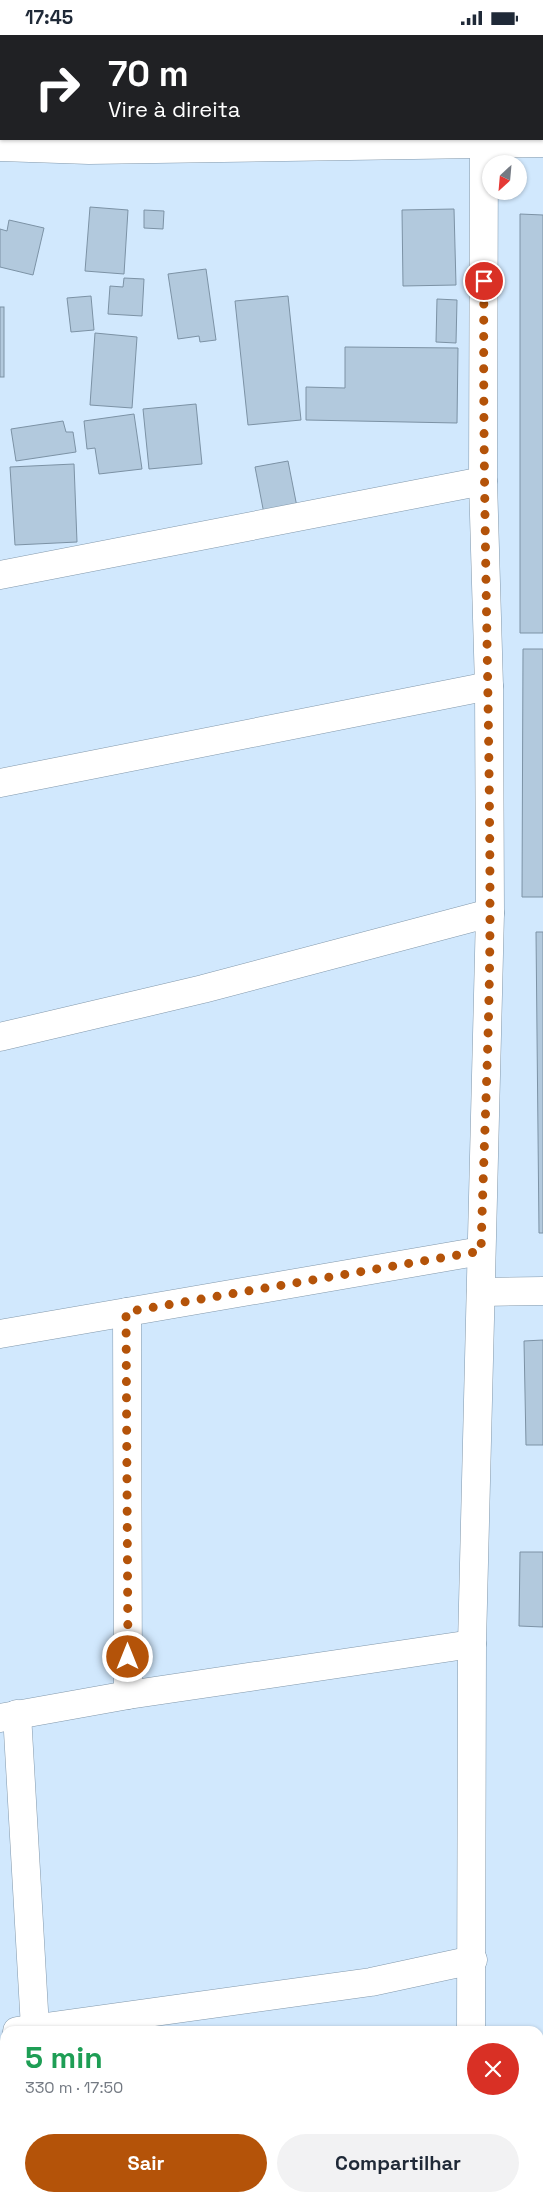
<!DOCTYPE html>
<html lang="pt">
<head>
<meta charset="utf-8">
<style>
	body { margin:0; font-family:"Space Grotesk",sans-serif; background:#f2f2f3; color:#1f2937; height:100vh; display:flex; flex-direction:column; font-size:19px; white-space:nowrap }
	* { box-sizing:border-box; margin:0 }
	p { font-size:16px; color:#747a83 }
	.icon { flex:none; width:28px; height:28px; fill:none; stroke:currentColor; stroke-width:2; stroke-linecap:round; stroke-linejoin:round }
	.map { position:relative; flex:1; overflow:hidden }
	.drawer { position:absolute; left:0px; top:1991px; width:544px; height:176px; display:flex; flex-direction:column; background:#fff; border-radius:15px 15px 0 0; box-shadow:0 1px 4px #0004 }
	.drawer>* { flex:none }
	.top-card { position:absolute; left:0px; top:0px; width:544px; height:105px; box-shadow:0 1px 4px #0004; background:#202124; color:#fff; overflow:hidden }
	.needle { width:32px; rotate:206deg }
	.fabs { position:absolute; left:482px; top:120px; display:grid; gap:10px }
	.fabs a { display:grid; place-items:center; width:45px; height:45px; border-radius:50%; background:#fff; box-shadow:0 1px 4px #0004; font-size:25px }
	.pin { position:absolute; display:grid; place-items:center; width:42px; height:42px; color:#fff; margin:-21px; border:2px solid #fff; border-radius:50%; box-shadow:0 1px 5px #0007 }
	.me { position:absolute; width:55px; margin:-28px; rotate:0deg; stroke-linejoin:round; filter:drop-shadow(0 0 4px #0008) }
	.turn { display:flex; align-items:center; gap:18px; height:105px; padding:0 25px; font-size:22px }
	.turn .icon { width:65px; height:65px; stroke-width:2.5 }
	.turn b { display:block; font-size:35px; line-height:42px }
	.round { display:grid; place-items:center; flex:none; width:52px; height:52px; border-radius:26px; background:#f2f2f3 }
	.head { display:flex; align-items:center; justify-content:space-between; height:85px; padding:0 25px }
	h1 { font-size:30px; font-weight:700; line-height:38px; color:#1e9e55 }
	.action { display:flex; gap:10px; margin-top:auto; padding:10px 25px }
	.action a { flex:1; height:58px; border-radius:30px; background:#b45309; color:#fff; font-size:20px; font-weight:700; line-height:58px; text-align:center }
	.action a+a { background:#f2f2f3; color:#1f2937 }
	.status { display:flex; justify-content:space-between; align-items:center; height:35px; padding:0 25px; background:#fff; direction:ltr }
	.status svg { height:14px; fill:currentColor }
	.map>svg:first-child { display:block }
</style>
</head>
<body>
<div class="status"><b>17:45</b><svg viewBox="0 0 49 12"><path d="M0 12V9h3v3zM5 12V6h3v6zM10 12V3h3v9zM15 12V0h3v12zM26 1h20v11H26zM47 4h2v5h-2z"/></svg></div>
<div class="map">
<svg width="543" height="2167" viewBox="0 0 543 2167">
	<rect width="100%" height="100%" fill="#d1e8fd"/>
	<g fill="#b2c9dd" stroke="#7c92a5">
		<polygon points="90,172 128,175 124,239 85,236"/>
		<polygon points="454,174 456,250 403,251 402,175"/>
		<polygon points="144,175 164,176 163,194 144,193"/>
		<polygon points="520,179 543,180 543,598 520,598"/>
		<polygon points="9,185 44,193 33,240 0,232 0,194 7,196"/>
		<polygon points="206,234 216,305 200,307 199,301 178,304 168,239"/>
		<polygon points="124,243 144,244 142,281 108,279 110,251 123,252"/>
		<polygon points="91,261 94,295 71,297 67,263"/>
		<polygon points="288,261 301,385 248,390 235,266"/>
		<polygon points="437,264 457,265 456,308 436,307"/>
		<rect x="0" y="272" width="4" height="70"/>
		<polygon points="95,298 137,302 132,373 90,370"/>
		<polygon points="345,312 458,313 457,388 306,385 306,352 345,353"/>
		<polygon points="196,369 202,429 149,434 143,374"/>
		<polygon points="134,379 142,434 99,439 95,413 87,414 84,386"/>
		<polygon points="63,386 66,397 73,397 76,417 16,426 11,394"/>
		<polygon points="288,426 298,477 265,484 255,432"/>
		<polygon points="74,429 77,507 15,510 10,432"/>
		<polygon points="523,614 543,614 543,862 522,862"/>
		<polygon points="536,897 543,897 543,1198 539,1198"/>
		<polygon points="543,1305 543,1410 526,1410 524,1306"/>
		<polygon points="520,1517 543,1517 543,1592 519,1591"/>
	</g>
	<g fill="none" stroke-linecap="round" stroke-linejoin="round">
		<defs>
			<g id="minor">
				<polyline points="0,112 89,115 543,108"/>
				<polyline points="0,540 483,446"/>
				<polyline points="0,748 489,651"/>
				<polyline points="0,1002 203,954 490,878"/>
				<polyline points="481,1257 543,1256"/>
				<polyline points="127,1277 128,1660"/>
				<polyline points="0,1299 481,1216"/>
				<polyline points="17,1679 35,1993"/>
				<polyline points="0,1683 128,1660 472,1609"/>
				<polyline points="17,1996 371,1947 473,1925"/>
				<polyline points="471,1996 472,1609 490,878 489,651 483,446 484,107"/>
				<polyline points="468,2167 468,2162"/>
			</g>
			<g id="highway">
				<polyline points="0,28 1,28"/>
				<polyline points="542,33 543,33"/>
			</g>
		</defs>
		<use href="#minor" stroke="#8298ab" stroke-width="29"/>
		<use href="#highway" stroke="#fff" stroke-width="29"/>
		<use href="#minor" stroke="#fff" stroke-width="28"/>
		<use href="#highway" stroke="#7ebdf1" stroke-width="28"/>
	</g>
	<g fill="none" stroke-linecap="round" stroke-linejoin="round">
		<path stroke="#b45309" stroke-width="9" stroke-dasharray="0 16.2" d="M128 1622 126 1277 481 1216C484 1103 490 989 490 875 490 666 482 456 484 246"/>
	</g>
</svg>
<div class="fabs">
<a><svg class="needle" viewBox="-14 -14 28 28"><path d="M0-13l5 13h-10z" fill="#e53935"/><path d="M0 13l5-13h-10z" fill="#747a83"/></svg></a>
</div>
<div class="pin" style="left:484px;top:246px;background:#d93025"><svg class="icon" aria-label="arrive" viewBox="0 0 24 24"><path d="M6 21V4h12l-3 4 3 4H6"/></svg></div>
<svg class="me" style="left:128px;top:1622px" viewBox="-20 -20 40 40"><circle r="17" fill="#b45309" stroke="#fff" stroke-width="3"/><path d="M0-11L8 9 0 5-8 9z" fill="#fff"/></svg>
<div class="top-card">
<div class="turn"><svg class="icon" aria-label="right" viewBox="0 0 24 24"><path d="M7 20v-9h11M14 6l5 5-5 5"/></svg><div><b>70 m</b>Vire à direita</div></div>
</div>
<section class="drawer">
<div class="head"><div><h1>5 min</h1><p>330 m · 17:50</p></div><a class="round" style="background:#d93025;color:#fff"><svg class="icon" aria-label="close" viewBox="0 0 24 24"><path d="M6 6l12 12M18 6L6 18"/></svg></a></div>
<div class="action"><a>Sair</a><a>Compartilhar</a></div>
</section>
</div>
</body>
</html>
